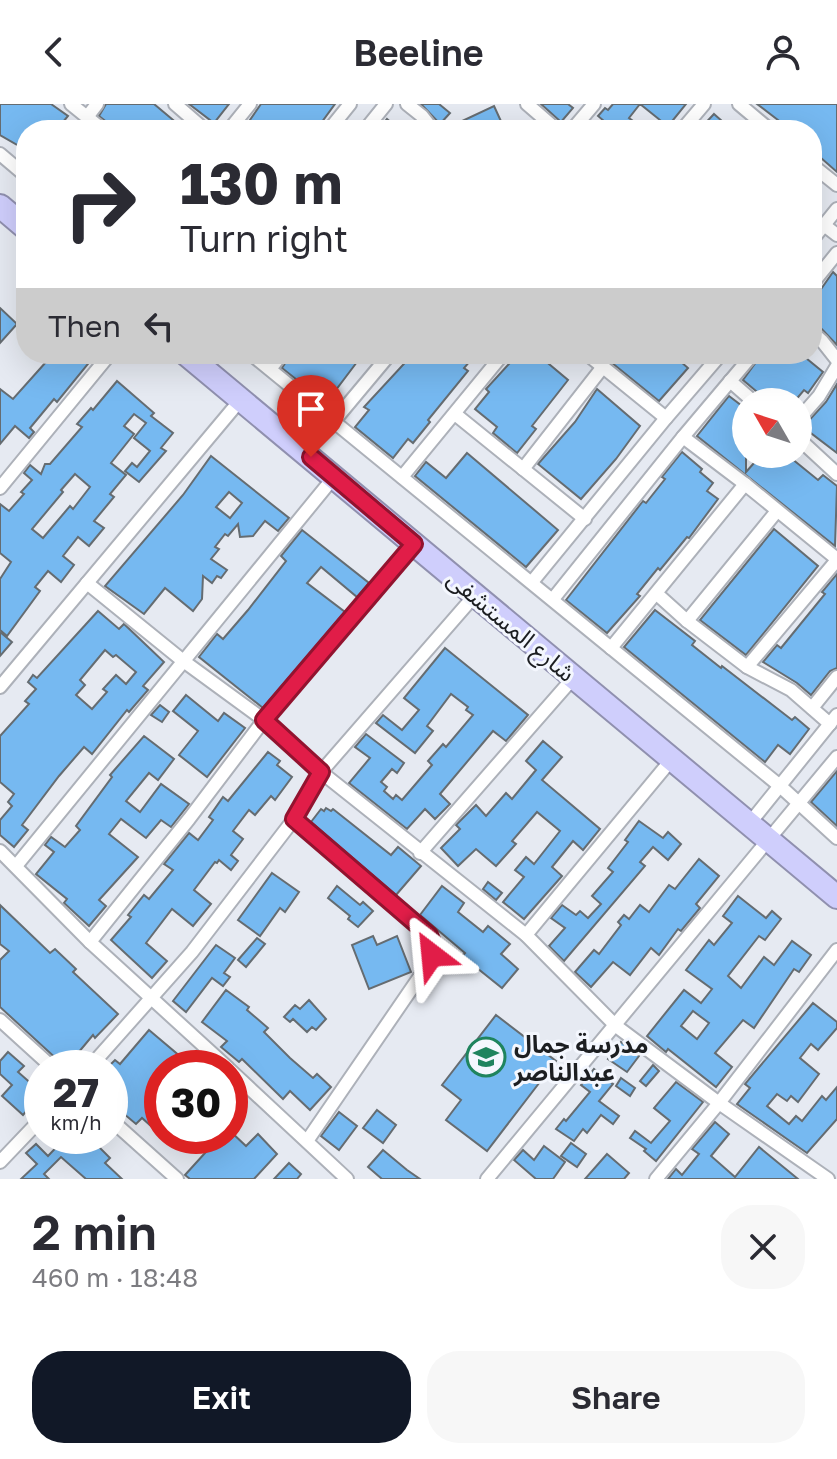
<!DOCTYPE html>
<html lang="en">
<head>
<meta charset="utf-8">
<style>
	body { margin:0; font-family:"Golos Text","Noto Sans Arabic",sans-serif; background:#f7f7f7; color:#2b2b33; height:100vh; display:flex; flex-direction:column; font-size:30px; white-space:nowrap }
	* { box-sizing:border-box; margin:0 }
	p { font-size:26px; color:#7c7c81 }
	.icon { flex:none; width:44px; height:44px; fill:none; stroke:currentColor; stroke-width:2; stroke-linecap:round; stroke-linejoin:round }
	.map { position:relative; height:1075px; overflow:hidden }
	.drawer { display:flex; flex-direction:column; background:#fff; flex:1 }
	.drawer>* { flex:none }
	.banner { position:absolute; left:16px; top:16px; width:806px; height:244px; border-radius:32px; box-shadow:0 8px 32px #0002; background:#fff; color:#2b2b33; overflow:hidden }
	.needle { width:52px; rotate:309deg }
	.controls { position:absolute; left:732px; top:284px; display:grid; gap:16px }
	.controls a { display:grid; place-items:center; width:80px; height:80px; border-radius:50%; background:#fff; box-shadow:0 8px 32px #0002; font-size:40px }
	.speed { position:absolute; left:24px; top:946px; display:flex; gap:16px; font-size:40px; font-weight:700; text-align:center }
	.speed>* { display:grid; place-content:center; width:104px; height:104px; border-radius:50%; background:#fff; box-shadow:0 8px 32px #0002; line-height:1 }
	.speed small { font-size:20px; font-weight:400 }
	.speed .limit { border:12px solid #d22; background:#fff; color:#111 }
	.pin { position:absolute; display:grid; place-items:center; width:68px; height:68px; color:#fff; margin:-82px -34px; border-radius:50% 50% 50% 0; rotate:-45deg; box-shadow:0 0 8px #0007 }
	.pin .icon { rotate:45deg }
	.me { position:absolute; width:88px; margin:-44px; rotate:331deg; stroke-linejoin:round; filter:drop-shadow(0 0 6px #0008) }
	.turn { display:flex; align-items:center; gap:28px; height:168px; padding:0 32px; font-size:36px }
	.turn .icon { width:104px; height:104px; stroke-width:2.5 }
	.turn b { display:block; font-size:56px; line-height:68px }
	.then { display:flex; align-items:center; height:76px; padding:0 32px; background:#0003; gap:16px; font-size:30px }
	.round { display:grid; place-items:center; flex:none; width:84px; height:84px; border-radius:32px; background:#f7f7f7 }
	.summary { display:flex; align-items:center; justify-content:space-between; height:136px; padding:0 32px }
	h1 { font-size:48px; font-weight:600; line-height:60px }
	.cta { display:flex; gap:16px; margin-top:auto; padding:16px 32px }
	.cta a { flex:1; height:92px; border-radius:32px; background:#111827; color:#fff; font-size:32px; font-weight:600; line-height:92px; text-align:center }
	.cta a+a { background:#f7f7f7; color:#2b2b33 }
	header { display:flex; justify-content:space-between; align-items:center; height:104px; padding:0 32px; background:#fff; font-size:36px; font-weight:600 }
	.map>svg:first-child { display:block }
</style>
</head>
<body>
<header><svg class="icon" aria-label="back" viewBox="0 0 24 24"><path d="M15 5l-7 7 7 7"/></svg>Beeline<svg class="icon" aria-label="person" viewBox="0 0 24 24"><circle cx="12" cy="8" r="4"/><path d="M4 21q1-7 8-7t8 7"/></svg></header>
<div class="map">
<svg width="837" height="1075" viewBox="0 0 837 1075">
	<rect width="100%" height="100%" fill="#e6eaf2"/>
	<g fill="#76b9f1" stroke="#656c71" stroke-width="2" fill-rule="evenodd">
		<polygon points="0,0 51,0 68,12 63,18 72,26 26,26 26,46 0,31"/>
		<polygon points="106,0 154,0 185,26 112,26 109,20 99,12"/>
		<polygon points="189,0 229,0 214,19"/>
		<polygon points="261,0 335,0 316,26 243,26"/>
		<polygon points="421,0 439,0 450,9 440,20"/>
		<polygon points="541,0 568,0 573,4 561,18"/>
		<polygon points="613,0 686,0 665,26 657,19 660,16 640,0 629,14 633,17 626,26 596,26 604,17 598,12 605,4 608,6"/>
		<polygon points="757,0 837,0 837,68 812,46 812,26 791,26"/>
		<polygon points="494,2 505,26 443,26"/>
		<polygon points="714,10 732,26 699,26"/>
		<polygon points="387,15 400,26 378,26"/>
		<polygon points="833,168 837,172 837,241 818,221 812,219 812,198"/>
		<polygon points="0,204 17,220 0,239"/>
		<polygon points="36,250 86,250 92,255 57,298 54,295 30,324 34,328 29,334 15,322 0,340 0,285 13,295 46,258"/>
		<polygon points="291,250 347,250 357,258 326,299 282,264"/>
		<polygon points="413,250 476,250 464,264 468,267 428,316 430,318 413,339 408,335 393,354 355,323 369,306 364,303"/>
		<polygon points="518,250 537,250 568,276 532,322 536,325 517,349 493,329 497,323 475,305 489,288 486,285"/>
		<polygon points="601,250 672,250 688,264 659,297"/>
		<polygon points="762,250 801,250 823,268 808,289 804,286 794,298 769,298 743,276"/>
		<path d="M117 277 154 309 151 312 173 329 161 344 166 347 139 378 125 367 132 359 137 363 150 347 134 334 146 319 134 310 124 322 134 330 111 359 126 371 110 390 114 393 94 417 104 424 89 442 78 433 63 452 74 461 61 478 48 467 35 483 40 487 7 532 0 526V475L11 458 0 449V400L9 407 24 390 21 388 32 376 24 369 30 361 41 370 45 360H50L82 323 77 320 91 304 93 306ZM75 370 90 383 73 405 70 402 43 434 32 425 63 388 61 386Z"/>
		<polygon points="837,280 837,349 803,323 826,298"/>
		<polygon points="597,285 640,322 616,355 581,395 538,360 575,318"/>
		<polygon points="729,292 746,305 746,368 762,350 786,350 818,376 823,371 837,382 835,442 697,332"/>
		<polygon points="682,348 702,365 700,368 713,379 707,387 718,395 689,434 687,433 660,466 658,464 637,490 640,492 607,529 566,496 643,397 646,399 665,375 662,373"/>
		<polygon points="467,349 558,426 526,463 415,372 426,358 446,374"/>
		<path d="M211 352 289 414 278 427 265 417 253 432 240 433 238 420 228 432 225 430 215 443 219 445 211 455 227 466 221 474 217 472 212 479 203 472 202 495 193 507 165 484 144 510 105 482 183 391ZM229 388 242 399 230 414 216 403Z"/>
		<polygon points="774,425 818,462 746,551 700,516"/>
		<polygon points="302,426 369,479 357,493 321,463 307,479 345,508 263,604 199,553 217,530 223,535 248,506 286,457 281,452"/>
		<polygon points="837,470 837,564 830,567 811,591 797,579 763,558 777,541 781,544 825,490 822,488"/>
		<polygon points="655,506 695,537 692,541 721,564 722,562 792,616 795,613 809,625 790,650 778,641 765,658 624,543"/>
		<path d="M98 507 119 525 124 520 164 558 143 582 148 586 129 608 127 606 92 650 84 643 59 672 22 721 28 726 14 743 0 731V716L12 702 8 698 14 690 0 678V632L29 600 25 597 36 585 28 578 33 571 37 574ZM105 546 113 553 116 551 136 568 126 580 116 571 103 585 107 588 92 605 76 591 85 581 80 576Z"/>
		<polygon points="0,528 12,538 0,552"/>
		<polygon points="445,544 528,611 506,637 493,627 440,690 450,700 435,715 425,705 407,725 349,679 370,654 355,643 366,630 404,659 397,669 392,665 381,678 387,683 384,687 393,695 396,691 402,696 432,661 428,657 443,640 446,643 473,611 466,606 468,603 451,590 427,622 433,627 415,649 376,619 383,611 402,626 419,606 404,594"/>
		<polygon points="186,591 218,617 224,609 245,624 207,673 179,651 198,627 173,607"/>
		<polygon points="160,601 169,608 162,618 151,611"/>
		<polygon points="144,632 174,655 158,676 149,669 126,697 140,708 161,680 189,700 171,723 161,716 146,734 121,715 109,730 138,753 99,796 106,802 89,822 64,799 67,795 36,770 54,748 45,741 51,733 65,743 80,726 76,722 112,673 110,671"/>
		<polygon points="543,637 562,653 542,676 600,725 583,746 573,737 552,763 562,772 524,815 503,798 524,773 515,766 526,753 534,760 560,727 537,708 512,737 516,740 496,762 476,745 458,762 441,744 460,725 456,721 476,701 486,712 506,689 512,695 536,666 526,657"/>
		<polygon points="268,648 280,657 277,661 292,673 275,696 271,692 255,711 249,706 233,727 243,735 231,751 238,757 231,766 219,756 217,759 215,758 194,786 211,800 193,822 172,805 146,839 167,857 152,874 111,836 131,813 128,811 144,791 149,795 173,766 164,760 189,729 198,736 213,716 209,713 223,693 228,697"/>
		<polygon points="837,667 837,722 811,698"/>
		<polygon points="326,704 331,707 333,705 391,751 398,743 421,762 396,791 311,718 321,705 324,707"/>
		<polygon points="639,717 663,734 668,728 681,740 668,756 653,743 640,758 645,762 564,857 549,842 565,824 551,814 562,801 576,811 580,807 588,814 601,800 592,792 613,768 608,764 628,738 625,736"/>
		<polygon points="699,755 719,772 696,800 700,804 681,827 678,825 659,851 651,844 630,871 613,858 591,883 575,868 594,846 599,850 621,821 618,818 624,811 629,815 640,801 649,808 669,781 675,785"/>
		<polygon points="272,769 299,788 285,808 280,804 260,832 238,816"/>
		<polygon points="488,778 502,789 496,796 483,785"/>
		<polygon points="337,782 360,801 363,798 373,807 358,823 348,815 350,812 328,794"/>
		<polygon points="442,782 464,799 458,808 483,828 488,822 510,840 501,850 518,865 502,884 462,852 465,849 420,811"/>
		<path d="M738 792 766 814 772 807 781 815 765 836 759 832 728 872 741 884 764 853 774 861 792 837 811 851 799 868 794 865 754 924 743 916 715 949 732 963 716 983 668 945 666 948 647 932 684 886 701 899 712 885 686 866 709 836 714 841 732 819 723 812ZM693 907 709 919 697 935 681 922Z"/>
		<polygon points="0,801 50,849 55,845 76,865 73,868 118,910 95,934 93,931 73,955 68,950 61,959 0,903 0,856 9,847 0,840"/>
		<polygon points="373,832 377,841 397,832 411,868 369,885 352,841"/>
		<polygon points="257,834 265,840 246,863 238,856"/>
		<polygon points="216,841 235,854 224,869 230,873 223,882 212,874 186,908 173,897"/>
		<polygon points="226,886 249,903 247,906 268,924 264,928 290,954 313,974 317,970 331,983 310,1006 290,987 283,995 242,955 239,958 221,943 227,937 202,918"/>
		<polygon points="309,896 326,915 316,926 312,923 307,928 293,915 290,918 284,913 295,901 300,905"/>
		<polygon points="813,899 837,918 837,924 818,946 811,940 800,954 819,970 798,998 791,992 787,997 777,990 767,1002 789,1020 796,1012 802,1017 822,992 826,996 837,983 837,1015 807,1049 737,1000 750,984 745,980"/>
		<polygon points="496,911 556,957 487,1047 446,1016 461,996 442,981"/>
		<polygon points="149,926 188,959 184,964 162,964 162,1032 142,1014 136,1020 117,1004 114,1007 110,1006 110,961 115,956 120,960"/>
		<polygon points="621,938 639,952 627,968 608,955"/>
		<polygon points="8,948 24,962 18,968 42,989 23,1011 2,992 12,981 0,970 0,957"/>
		<polygon points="653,961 659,967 646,982 640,977"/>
		<polygon points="594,965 613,980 599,997 619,1012 613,1020 601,1011 587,1029 583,1025 574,1037 556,1025 564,1015 566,1017 590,988 581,981"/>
		<polygon points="621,974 635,984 630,992 616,982"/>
		<polygon points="676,978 703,998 656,1057 644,1047 646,1045 630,1034 635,1027 651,1039 670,1017 654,1004"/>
		<polygon points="377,1006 396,1021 383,1039 363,1024"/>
		<polygon points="339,1008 357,1022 339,1046 321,1032"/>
		<polygon points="715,1018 729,1030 711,1052 735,1073 759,1043 798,1075 668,1075 676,1065 682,1071 699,1050 692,1045"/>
		<polygon points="230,1027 246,1042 258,1030 277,1050 254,1075 190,1075 185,1071 215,1038 209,1032 230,1032"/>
		<polygon points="67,1032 97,1032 93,1037 110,1054 105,1059 122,1075 86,1075 61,1053 44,1070 49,1075 21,1075 37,1060 26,1049 36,1040 48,1052"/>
		<polygon points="571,1039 586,1050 577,1063 561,1052"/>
		<polygon points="544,1042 565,1058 553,1075 536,1075 514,1056 523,1046 534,1056"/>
		<polygon points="383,1046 407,1066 420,1075 382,1075 368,1063"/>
		<polygon points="607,1050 629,1069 624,1075 585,1075"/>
		<polygon points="289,1059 301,1070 297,1075 274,1075"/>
	</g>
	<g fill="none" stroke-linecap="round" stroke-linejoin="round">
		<defs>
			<g id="street">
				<polyline points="71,0 103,26"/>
				<polyline points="175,0 205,26"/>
				<polyline points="407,0 422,12 433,26"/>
				<polyline points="527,0 557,26"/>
				<polyline points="739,0 770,26"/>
				<polyline points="87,13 97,0"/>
				<polyline points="229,26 250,0"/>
				<polyline points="329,26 350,0"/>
				<polyline points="365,26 386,0"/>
				<polyline points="572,26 594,0"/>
				<polyline points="682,26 704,0"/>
				<polyline points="0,50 26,72"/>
				<polyline points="812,61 837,81"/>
				<polyline points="824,121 837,131"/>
				<polyline points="812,136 837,105"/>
				<polyline points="812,180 837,149"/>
				<polyline points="812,228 822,237 837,256"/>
				<polyline points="251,250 780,682 837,734"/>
				<polyline points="587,250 666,314"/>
				<polyline points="270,265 282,250"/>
				<polyline points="730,277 754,298"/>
				<polyline points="455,310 585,415"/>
				<polyline points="798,316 819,292 837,262"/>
				<polyline points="334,317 390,250"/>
				<polyline points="683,333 745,380 837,455"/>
				<polyline points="798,334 837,370"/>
				<polyline points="523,365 602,264"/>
				<polyline points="402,373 503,250"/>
				<polyline points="0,384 110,250"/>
				<polyline points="532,478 666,314 721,250"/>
				<polyline points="87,479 182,556 264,616 321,668 526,831 616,922 719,999 828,1075"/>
				<polyline points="657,490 687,517 747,563 791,586 830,620"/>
				<polyline points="553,495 683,333 753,250"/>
				<polyline points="687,517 777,407"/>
				<polyline points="611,544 745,380"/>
				<polyline points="747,563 837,456"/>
				<polyline points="0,583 242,294"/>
				<polyline points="812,604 837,573"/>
				<polyline points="294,715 429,831 433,841 425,865 307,1037"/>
				<polyline points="749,720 837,611"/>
				<polyline points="0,747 90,838 228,964"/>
				<polyline points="420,749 574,573"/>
				<polyline points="16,762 334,373"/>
				<polyline points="526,831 672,655"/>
				<polyline points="90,838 189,715 264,616 414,440"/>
				<polyline points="0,916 53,964"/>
				<polyline points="89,964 192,848 294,715 321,668 475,491"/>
				<polyline points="230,966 347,1075"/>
				<polyline points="110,1015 177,1075"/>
				<polyline points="0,1058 42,1014"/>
				<polyline points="487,1075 837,653"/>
				<polyline points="656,1075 719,999 837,846"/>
			</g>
			<g id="highway">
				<polyline points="0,102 26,124"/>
				<polyline points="186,250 837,793"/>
			</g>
		</defs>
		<use href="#street" stroke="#adb1b9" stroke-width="16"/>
		<use href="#highway" stroke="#9090af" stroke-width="26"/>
		<use href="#street" stroke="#fff" stroke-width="12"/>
		<use href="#highway" stroke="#cfcefc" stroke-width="22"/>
	</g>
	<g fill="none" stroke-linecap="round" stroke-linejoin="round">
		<defs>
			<polyline id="route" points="311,353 414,440 264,616 321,668 294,715 429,831 433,841 432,851"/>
		</defs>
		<use href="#route" stroke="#92132f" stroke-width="20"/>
		<use href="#route" stroke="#e11d48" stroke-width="14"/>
	</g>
	<defs>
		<symbol id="school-ring" viewBox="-11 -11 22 22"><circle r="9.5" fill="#f4f7fe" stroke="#1f845e" stroke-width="1.5"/><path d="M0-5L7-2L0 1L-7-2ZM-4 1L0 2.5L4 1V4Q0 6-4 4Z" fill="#1f845e"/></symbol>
	</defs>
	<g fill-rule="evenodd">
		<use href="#school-ring" x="464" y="931" width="44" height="44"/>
	</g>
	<g text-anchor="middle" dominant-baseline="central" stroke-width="6" stroke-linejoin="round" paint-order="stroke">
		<g font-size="24" fill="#1c1e21" stroke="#f4f7fe">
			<text transform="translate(512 521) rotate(40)">شارع المستشفى</text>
		</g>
		<g font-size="24" font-weight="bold" fill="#1c1e21" stroke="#f4f7fe" text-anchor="start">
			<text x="514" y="939">مدرسة جمال<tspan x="514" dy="28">عبدالناصر</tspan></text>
		</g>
	</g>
</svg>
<div class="controls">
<a><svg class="needle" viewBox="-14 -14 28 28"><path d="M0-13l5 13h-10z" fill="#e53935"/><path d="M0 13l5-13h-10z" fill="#7c7c81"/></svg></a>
</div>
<div class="speed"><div>27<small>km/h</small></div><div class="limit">30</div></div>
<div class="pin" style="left:311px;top:353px;background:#d93025"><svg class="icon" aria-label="arrive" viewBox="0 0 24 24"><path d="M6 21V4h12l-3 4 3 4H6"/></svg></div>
<svg class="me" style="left:432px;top:851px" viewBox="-20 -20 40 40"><path d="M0-17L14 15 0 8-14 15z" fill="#e11d48" stroke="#fff" stroke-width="4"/></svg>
<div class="banner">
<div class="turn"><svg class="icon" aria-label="right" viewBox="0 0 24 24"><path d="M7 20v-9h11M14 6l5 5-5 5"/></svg><div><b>130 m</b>Turn right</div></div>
<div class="then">Then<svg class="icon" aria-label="left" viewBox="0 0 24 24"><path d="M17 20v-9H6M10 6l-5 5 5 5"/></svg></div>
</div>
</div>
<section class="drawer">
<div class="summary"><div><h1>2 min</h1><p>460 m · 18:48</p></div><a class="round"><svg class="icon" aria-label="close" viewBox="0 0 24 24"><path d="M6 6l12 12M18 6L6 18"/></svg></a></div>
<div class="cta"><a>Exit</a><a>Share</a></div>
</section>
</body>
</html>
